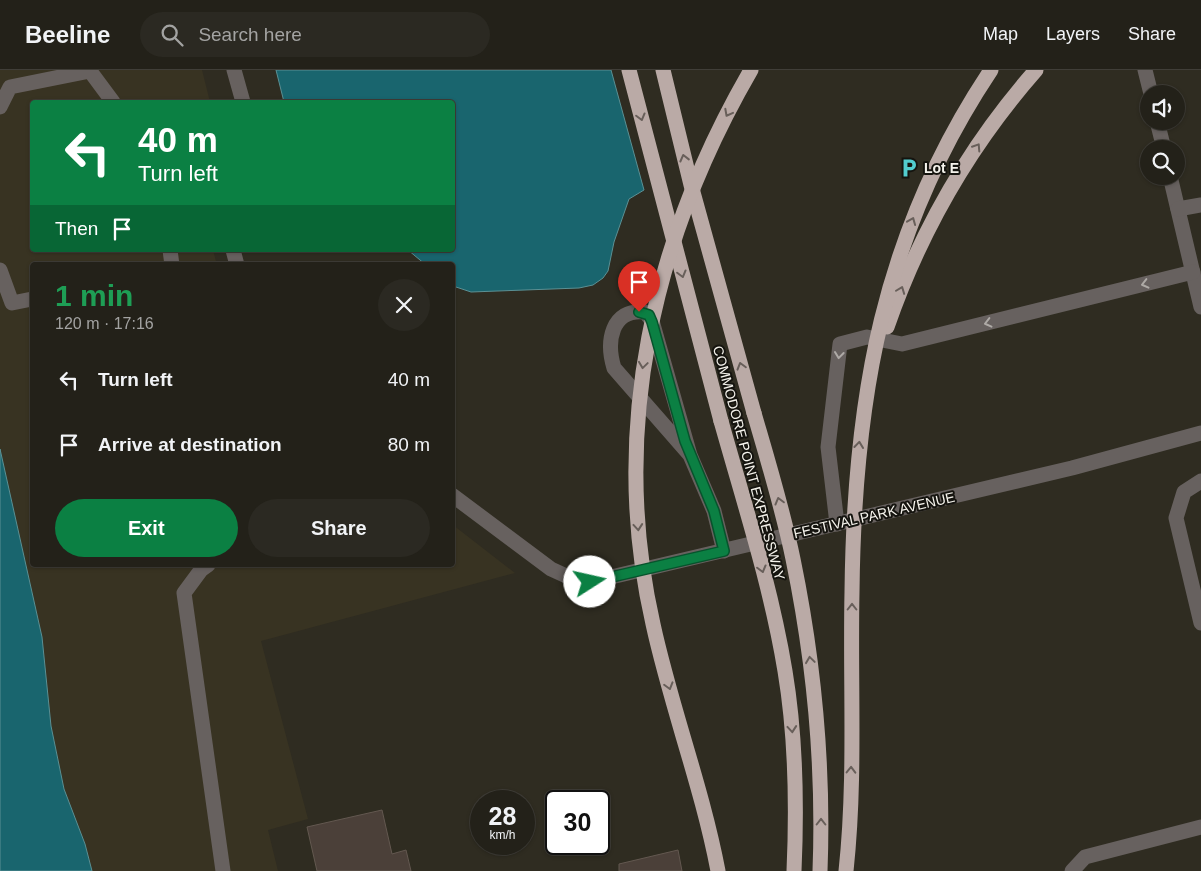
<!DOCTYPE html>
<html lang="en">
<head>
<meta charset="utf-8">
<style>
	body { margin:0; font-family:Arial,sans-serif; background:#2b2922; color:#f1f3f6; height:100vh; display:flex; flex-direction:column; font-size:19px; white-space:nowrap }
	* { box-sizing:border-box; margin:0 }
	p { font-size:16px; color:#a3a3a2 }
	.icon { flex:none; width:28px; height:28px; fill:none; stroke:currentColor; stroke-width:2; stroke-linecap:round; stroke-linejoin:round }
	.map { position:relative; flex:1; overflow:hidden }
	.sheet { position:absolute; left:30px; top:192px; width:425px; height:305px; display:flex; flex-direction:column; background:#232119; border-radius:5px; box-shadow:0 1px 4px #0004,0 0 0 1px #403e38 }
	.sheet>* { flex:none }
	.top-card { position:absolute; left:30px; top:30px; width:425px; height:152px; border-radius:5px; box-shadow:0 1px 4px #0004,0 0 0 1px #403e38; background:#0b8043; color:#fff; overflow:hidden }
	.buttons { position:absolute; left:1140px; top:15px; display:grid; gap:10px }
	.buttons a { display:grid; place-items:center; width:45px; height:45px; border-radius:50%; background:#232119; box-shadow:0 1px 4px #0004,0 0 0 1px #403e38; font-size:25px }
	.speed { position:absolute; left:470px; top:720px; display:flex; gap:10px; font-size:25px; font-weight:700; text-align:center }
	.speed>* { display:grid; place-content:center; width:65px; height:65px; border-radius:50%; background:#232119; box-shadow:0 1px 4px #0004,0 0 0 1px #403e38; line-height:1 }
	.speed small { font-size:12px; font-weight:400 }
	.speed .limit { border:2px solid #111; border-radius:8px; background:#fff; color:#111 }
	.pin { position:absolute; display:grid; place-items:center; width:42px; height:42px; color:#fff; margin:-51px -21px; border-radius:50% 50% 50% 0; rotate:-45deg; box-shadow:0 0 5px #0007 }
	.pin .icon { rotate:45deg }
	.me { position:absolute; width:55px; margin:-28px; rotate:80deg; stroke-linejoin:round; filter:drop-shadow(0 0 4px #0008) }
	.turn { display:flex; align-items:center; gap:18px; height:105px; padding:0 25px; font-size:22px }
	.turn .icon { width:65px; height:65px; stroke-width:2.5 }
	.turn b { display:block; font-size:35px; line-height:42px }
	.then { display:flex; align-items:center; height:48px; padding:0 25px; background:#0003; gap:10px; font-size:19px }
	.round { display:grid; place-items:center; flex:none; width:52px; height:52px; border-radius:26px; background:#2b2922 }
	.head { display:flex; align-items:center; justify-content:space-between; height:85px; padding:0 25px }
	h1 { font-size:30px; font-weight:700; line-height:38px; color:#1e9e55 }
	.cta { display:flex; gap:10px; margin-top:auto; padding:10px 25px }
	.cta a { flex:1; height:58px; border-radius:30px; background:#0b8043; color:#fff; font-size:20px; font-weight:700; line-height:58px; text-align:center }
	.cta a+a { background:#2b2922; color:#f1f3f6 }
	ul { padding:0; list-style:none }
	li { display:flex; align-items:center; gap:15px; height:65px; padding:0 25px }
	li div { flex:1 }
	li b { display:block; font-size:19px }
	li em { font-style:normal }
	header { display:flex; align-items:center; gap:30px; box-sizing:border-box; height:70px; padding:0 25px; background:#232119; border-bottom:1px solid #403e38 }
	header strong { font-size:24px }
	nav { display:flex; gap:28px; margin-inline-start:auto; font-size:18px }
	.search { width:350px; height:45px; background:#2b2922; display:flex; align-items:center; gap:12px; box-sizing:border-box; padding:0 18px; border-radius:28px; color:#a3a3a2; font-size:19px }
	.map>svg:first-child { display:block }
</style>
</head>
<body>
<header>
<strong>Beeline</strong>
<div class="search"><svg class="icon" aria-label="search" viewBox="0 0 24 24"><circle cx="10" cy="10" r="6"/><path d="M15 15l6 6"/></svg>Search here</div>
<nav><a>Map</a><a>Layers</a><a>Share</a></nav>
</header>
<div class="map">
<svg width="1201" height="801" viewBox="0 0 1201 801">
	<rect width="100%" height="100%" fill="#2f2c21"/>
	<polygon fill="#383322" points="0,0 202,0 210,32 32,32 32,180 213,180 217,195 32,195 32,495 452,495 453,455 515,503 261,571 308,749 268,760 278,801 92,801 85,774 64,719 51,656 42,566 0,379"/>
	<g fill="#19656e" stroke="#5b9094">
		<polygon points="276,0 611,0 644,120 629,129 614,172 608,201 603,208 593,215 579,218 471,222 453,216 452,195 426,195 408,180 452,180 452,32 284,32"/>
		<polygon points="0,379 42,567 51,656 64,719 85,774 92,801 0,801"/>
	</g>
	<g fill="#4b4039" stroke="#635850">
		<polygon points="382,740 392,784 406,780 411,801 317,801 307,757"/>
		<polygon points="678,780 682,801 619,801 619,794"/>
	</g>
	<g fill="none" stroke-linecap="round" stroke-linejoin="round">
		<g stroke="#67615f" stroke-width="15">
			<polyline points="234,0 243,32"/>
			<polyline points="1145,0 1151,24"/>
			<polyline points="0,37 10,17 90,1 113,32"/>
			<polyline points="1157,51 1164,79"/>
			<polyline points="1170,106 1201,237"/>
			<polyline points="1178,139 1201,135"/>
			<polyline points="170,180 172,195"/>
			<polyline points="233,180 237,195"/>
			<polyline points="0,200 12,233 32,229"/>
			<path d="M690 385 614 298C606 272 611 238 645 242L652 251 690 385 714 441 724 481"/>
			<polyline points="1201,411 1184,422 1176,448 1201,553"/>
			<polyline points="452,425 551,499 575,510 590,512 1072,398 1201,363"/>
			<polyline points="837,454 828,377 840,274 867,267 902,274 1193,202"/>
			<polyline points="208,495 201,500 184,523 223,801"/>
			<polyline points="1072,801 1085,787 1201,757"/>
		</g>
		<g stroke="#baaaa6" stroke-width="15">
			<polyline points="629,0 721,351"/>
			<polyline points="663,0 691,115 754,343"/>
		</g>
		<g stroke="#baaaa6" stroke-width="15">
			<path d="M887 257C920 162 970 75 1036 0"/>
			<path d="M754 343C768 391 783 440 793 489 814 591 824 696 820 801"/>
			<path d="M721 351C744 433 771 516 785 601 796 667 797 734 794 801"/>
			<path d="M718 801C702 717 671 637 653 554 609 361 653 169 751 0"/>
			<path d="M846 801C856 709 850 615 852 522 854 330 882 163 991 0"/>
		</g>
	</g>
	<defs><path id="oneway-chevron" d="M-2-3.5L2.5 0L-2 3.5" fill="none" stroke-width="1.6" stroke-linecap="round" stroke-linejoin="round" transform="scale(1.25)"/></defs>
	<g stroke="#685f5a">
		<use href="#oneway-chevron" transform="translate(728 43) rotate(118)"/>
		<use href="#oneway-chevron" transform="translate(641 47) rotate(75)"/>
		<use href="#oneway-chevron" transform="translate(977 77) rotate(-57)"/>
		<use href="#oneway-chevron" transform="translate(684 88) rotate(-104)"/>
		<use href="#oneway-chevron" transform="translate(912 151) rotate(-68)"/>
		<use href="#oneway-chevron" transform="translate(682 204) rotate(75)"/>
		<use href="#oneway-chevron" transform="translate(901 220) rotate(-69)"/>
		<use href="#oneway-chevron" transform="translate(643 295) rotate(98)"/>
		<use href="#oneway-chevron" transform="translate(741 296) rotate(-106)"/>
		<use href="#oneway-chevron" transform="translate(859 375) rotate(-84)"/>
		<use href="#oneway-chevron" transform="translate(779 431) rotate(-105)"/>
		<use href="#oneway-chevron" transform="translate(638 457) rotate(85)"/>
		<use href="#oneway-chevron" transform="translate(762 499) rotate(75)"/>
		<use href="#oneway-chevron" transform="translate(852 537) rotate(-90)"/>
		<use href="#oneway-chevron" transform="translate(810 590) rotate(-98)"/>
		<use href="#oneway-chevron" transform="translate(669 616) rotate(74)"/>
		<use href="#oneway-chevron" transform="translate(792 659) rotate(85)"/>
		<use href="#oneway-chevron" transform="translate(851 700) rotate(-89)"/>
		<use href="#oneway-chevron" transform="translate(821 752) rotate(-90)"/>
	</g>
	<g stroke="#aeaaa6">
		<use href="#oneway-chevron" transform="translate(1145 214) rotate(166)"/>
		<use href="#oneway-chevron" transform="translate(988 253) rotate(166)"/>
		<use href="#oneway-chevron" transform="translate(839 285) rotate(97)"/>
	</g>
	<g fill="none" stroke-linecap="round" stroke-linejoin="round">
		<defs>
			<polyline id="route" points="590,512 724,481 714,441 685,371 652,252 649,245 639,242"/>
		</defs>
		<use href="#route" stroke="#07532c" stroke-width="12"/>
		<use href="#route" stroke="#0b8043" stroke-width="9"/>
	</g>
	<defs>
		<symbol id="parking-bare" viewBox="-9 -9 18 18"><path d="M-3.5-5.5H1a3.5 3.5 0 0 1 0 7H-1V5.5H-3.5ZM-1-3.4V-.6H.8a1.4 1.4 0 0 0 0-2.8Z" fill="#52cdcf" stroke="#15140f" stroke-width="2.5" paint-order="stroke"/></symbol>
	</defs>
	<g fill-rule="evenodd">
		<use href="#parking-bare" x="895" y="84" width="28" height="28"/>
	</g>
	<g text-anchor="middle" dominant-baseline="central" stroke-width="4" stroke-linejoin="round" paint-order="stroke">
		<g font-size="14" font-weight="bold" fill="#f5f3ec" stroke="#15140f" text-anchor="start">
			<text x="924" y="98">Lot E</text>
		</g>
		<g font-size="14" fill="#f5f3ec" stroke="#15140f">
			<text transform="translate(749 393) rotate(75)">COMMODORE POINT EXPRESSWAY</text>
			<text transform="translate(874 445) rotate(-13)">FESTIVAL PARK AVENUE</text>
		</g>
	</g>
</svg>
<div class="buttons">
<a><svg class="icon" aria-label="sound" viewBox="0 0 24 24"><path d="M4 9h4l5-4v14l-5-4H4zM17 9q2 3 0 6"/></svg></a>
<a><svg class="icon" aria-label="search" viewBox="0 0 24 24"><circle cx="10" cy="10" r="6"/><path d="M15 15l6 6"/></svg></a>
</div>
<div class="speed"><div>28<small>km/h</small></div><div class="limit">30</div></div>
<div class="pin" style="left:639px;top:242px;background:#d93025"><svg class="icon" aria-label="arrive" viewBox="0 0 24 24"><path d="M6 21V4h12l-3 4 3 4H6"/></svg></div>
<svg class="me" style="left:590px;top:512px" viewBox="-20 -20 40 40"><circle r="19" fill="#fff"/><path d="M0-13L10 11 0 6-10 11z" fill="#0b8043"/></svg>
<div class="top-card">
<div class="turn"><svg class="icon" aria-label="left" viewBox="0 0 24 24"><path d="M17 20v-9H6M10 6l-5 5 5 5"/></svg><div><b>40 m</b>Turn left</div></div>
<div class="then">Then<svg class="icon" aria-label="arrive" viewBox="0 0 24 24"><path d="M6 21V4h12l-3 4 3 4H6"/></svg></div>
</div>
<section class="sheet">
<div class="head"><div><h1>1 min</h1><p>120 m · 17:16</p></div><a class="round"><svg class="icon" aria-label="close" viewBox="0 0 24 24"><path d="M6 6l12 12M18 6L6 18"/></svg></a></div>
<ul>
<li><svg class="icon" aria-label="left" viewBox="0 0 24 24"><path d="M17 20v-9H6M10 6l-5 5 5 5"/></svg><div><b>Turn left</b></div><em>40 m</em></li>
<li><svg class="icon" aria-label="arrive" viewBox="0 0 24 24"><path d="M6 21V4h12l-3 4 3 4H6"/></svg><div><b>Arrive at destination</b></div><em>80 m</em></li>
</ul>
<div class="cta"><a>Exit</a><a>Share</a></div>
</section>
</div>
</body>
</html>
